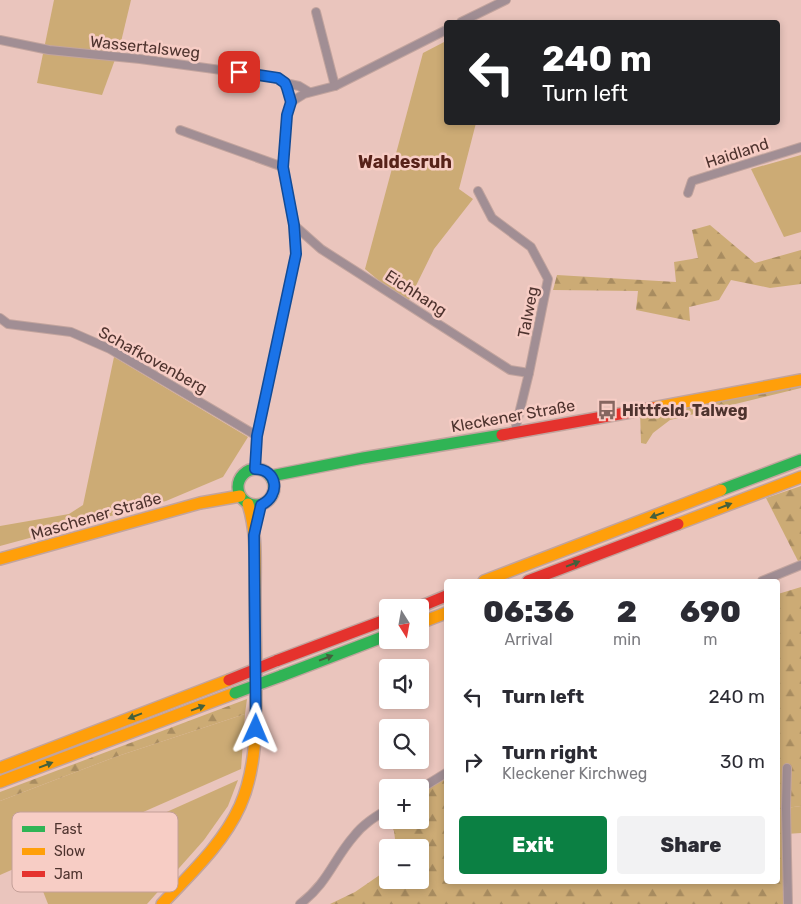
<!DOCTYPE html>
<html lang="en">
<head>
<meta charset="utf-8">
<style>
	body { margin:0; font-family:Rubik,sans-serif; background:#f2f2f3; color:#2b2b33; height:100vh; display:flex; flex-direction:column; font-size:19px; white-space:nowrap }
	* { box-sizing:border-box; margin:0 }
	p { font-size:16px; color:#7c7c81 }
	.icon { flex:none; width:28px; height:28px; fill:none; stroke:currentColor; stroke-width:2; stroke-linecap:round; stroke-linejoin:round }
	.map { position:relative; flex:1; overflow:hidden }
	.sheet { position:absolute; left:444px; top:579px; width:336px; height:305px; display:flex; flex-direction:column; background:#fff; border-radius:5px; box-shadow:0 2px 8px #0003 }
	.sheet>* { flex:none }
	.banner { position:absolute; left:444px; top:20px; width:336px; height:105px; border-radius:5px; box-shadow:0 2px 8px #0003; background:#202124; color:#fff; overflow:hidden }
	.needle { width:32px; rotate:169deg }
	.controls { position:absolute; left:379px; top:599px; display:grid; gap:10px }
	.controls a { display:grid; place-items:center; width:50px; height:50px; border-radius:5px; background:#fff; box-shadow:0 2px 8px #0003; font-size:25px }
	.pin { position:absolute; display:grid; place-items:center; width:42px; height:42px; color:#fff; margin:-21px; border-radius:10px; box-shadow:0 2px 8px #0006 }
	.me { position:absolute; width:55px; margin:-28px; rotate:1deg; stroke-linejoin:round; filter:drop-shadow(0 0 4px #0008) }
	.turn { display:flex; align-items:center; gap:18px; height:105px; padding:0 15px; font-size:22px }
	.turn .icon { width:65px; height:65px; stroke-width:2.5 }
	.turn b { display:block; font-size:35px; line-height:42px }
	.eta { display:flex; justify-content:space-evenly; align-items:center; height:85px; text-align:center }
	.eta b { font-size:30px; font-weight:800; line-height:35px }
	.cta { display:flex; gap:10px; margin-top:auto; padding:10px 15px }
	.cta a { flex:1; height:58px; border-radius:5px; background:#0b8043; color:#fff; font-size:20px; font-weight:800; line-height:58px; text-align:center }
	.cta a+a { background:#f2f2f3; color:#2b2b33 }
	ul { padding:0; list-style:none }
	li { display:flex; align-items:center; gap:15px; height:65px; padding:0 15px }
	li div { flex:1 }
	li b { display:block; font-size:19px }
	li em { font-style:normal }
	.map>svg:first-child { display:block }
</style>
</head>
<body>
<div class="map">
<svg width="801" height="904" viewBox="0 0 801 904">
	<defs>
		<pattern id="forest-firs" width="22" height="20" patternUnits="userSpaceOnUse" patternTransform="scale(1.25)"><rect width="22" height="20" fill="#ccab75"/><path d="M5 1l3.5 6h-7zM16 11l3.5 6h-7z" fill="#a88c60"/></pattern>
	</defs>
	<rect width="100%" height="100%" fill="#eac5bd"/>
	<g fill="#ccab75">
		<polygon points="54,0 131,0 120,46 102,95 37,83"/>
		<polygon points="446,41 446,122 476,123 459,189 473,199 434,249 407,304 365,269 423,53"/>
		<polygon points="801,155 801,232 784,237 751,169"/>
		<polygon points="114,357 248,437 223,477 166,501 0,546 0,526 69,514 83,505"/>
		<polygon points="245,714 241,769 0,875 0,801 115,757"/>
		<polygon points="238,780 228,806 204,840 147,904 48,904 35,871"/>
		<polygon points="801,806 801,833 786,834 786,808"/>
	</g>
	<g fill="url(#forest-firs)">
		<polygon points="710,225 755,263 801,250 801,284 770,288 731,280 719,300 689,307 690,321 636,310 638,291 553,290 557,275 676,282 674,262 698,258 692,230"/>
		<polygon points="801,380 801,388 670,420 653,433 646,444 641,443 640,410"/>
		<polygon points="801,486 801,567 766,498"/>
		<polygon points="801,587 801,806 786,808 788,904 330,904 355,892 387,870 388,880 420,880 420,848 396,847 394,831 389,820 420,820 420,790 446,775 446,881 778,881 778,594"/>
		<polygon points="247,699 245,714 115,757 0,801 0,792"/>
	</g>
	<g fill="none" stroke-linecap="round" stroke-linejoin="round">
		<defs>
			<g id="street">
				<polyline points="316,12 335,86"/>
				<polyline points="461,22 506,0"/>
				<polyline points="0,40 49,50 140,59 273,77 285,83 291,102"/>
				<polyline points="285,83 299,86 309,92"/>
				<polyline points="180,130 283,167"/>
				<polyline points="478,191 492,218 531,247 548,279 529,373 516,426 516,433"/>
				<polyline points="688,193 692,181 801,147"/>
				<polyline points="294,225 321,249 510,370 529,373"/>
				<polyline points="0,318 8,324 71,332 110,349 257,436"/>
				<polyline points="255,469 257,436 296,254 294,225 283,167 287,115 291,102 304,94 335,86 446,30"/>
				<polyline points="762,581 801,565"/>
				<polyline points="787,768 786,808 788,904"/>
				<polyline points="420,789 446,773"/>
				<path d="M300 904C328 883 333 860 354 836 363 824 375 817 388 809"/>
			</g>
			<g id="fast">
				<circle cx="256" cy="487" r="18"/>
				<polyline points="271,476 363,458 502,435"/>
				<polyline points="721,490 801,460"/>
				<polyline points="281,676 388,635"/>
			</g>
			<g id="slow">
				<polyline points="653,408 801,380"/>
				<polyline points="678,524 801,477"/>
				<polyline points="0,559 200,503 240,496"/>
				<polyline points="484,581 721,490"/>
				<polyline points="420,623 446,613"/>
				<polyline points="0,768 229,680"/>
				<polyline points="0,782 235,693"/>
				<path d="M162 904C190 874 223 844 240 806 256 770 256 729 256 690 256 657 255 624 255 591 255 561 257 532 248 504"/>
			</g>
			<g id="jam">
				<polyline points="502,435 653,408"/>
				<polyline points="528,581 678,524"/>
				<polyline points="417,608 446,596"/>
				<polyline points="276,661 388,619"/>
			</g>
		</defs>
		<use href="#street" stroke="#c2a49e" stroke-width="10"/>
		<use href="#fast" stroke="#c2a49e" stroke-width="14"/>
		<use href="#slow" stroke="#c2a49e" stroke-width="14"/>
		<use href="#jam" stroke="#c2a49e" stroke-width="14"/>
		<use href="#street" stroke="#a18e94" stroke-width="8"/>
		<use href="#fast" stroke="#30b455" stroke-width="11"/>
		<use href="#slow" stroke="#ff9f0a" stroke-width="11"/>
		<use href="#jam" stroke="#e5322d" stroke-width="11"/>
		<defs>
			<polyline id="fast-bridge" points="235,693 281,676"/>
			<polyline id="jam-bridge" points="229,680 276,661"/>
		</defs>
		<use href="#fast-bridge" stroke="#c2a49e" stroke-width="14" stroke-linecap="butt"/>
		<use href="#jam-bridge" stroke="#c2a49e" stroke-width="14" stroke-linecap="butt"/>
		<use href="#fast-bridge" stroke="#30b455" stroke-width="11"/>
		<use href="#jam-bridge" stroke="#e5322d" stroke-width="11"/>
	</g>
	<defs><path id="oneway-solid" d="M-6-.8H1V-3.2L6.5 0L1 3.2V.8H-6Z" transform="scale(1.25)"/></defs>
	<g fill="#44603c">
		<use href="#oneway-solid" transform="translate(725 506) rotate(-21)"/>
		<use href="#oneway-solid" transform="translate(657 515) rotate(159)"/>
		<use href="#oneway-solid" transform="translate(573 564) rotate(-21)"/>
		<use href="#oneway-solid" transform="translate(326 658) rotate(-21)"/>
		<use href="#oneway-solid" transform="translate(198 708) rotate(-21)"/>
		<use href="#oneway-solid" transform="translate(135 716) rotate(159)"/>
		<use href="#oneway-solid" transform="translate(46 765) rotate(-21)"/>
	</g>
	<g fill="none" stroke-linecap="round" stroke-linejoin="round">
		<defs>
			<path id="route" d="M239 72 278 78 285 83 287 88 291 102 287 115 283 167 294 225 296 254 257 436 255 469C278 469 281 496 261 505L254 535 256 729"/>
		</defs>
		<use href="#route" stroke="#114b97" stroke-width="12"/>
		<use href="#route" stroke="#1a73e8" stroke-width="9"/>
	</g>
	<defs>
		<symbol id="bus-bare" viewBox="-9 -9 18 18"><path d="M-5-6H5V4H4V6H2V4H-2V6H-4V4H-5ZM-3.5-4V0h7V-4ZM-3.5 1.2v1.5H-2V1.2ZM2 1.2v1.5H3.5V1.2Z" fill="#856660" stroke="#f7cdc5" stroke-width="2.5" paint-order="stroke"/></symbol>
	</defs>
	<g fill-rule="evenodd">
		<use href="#bus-bare" x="593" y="396" width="28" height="28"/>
	</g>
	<g text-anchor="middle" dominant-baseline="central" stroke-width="5" stroke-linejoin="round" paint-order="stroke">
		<g font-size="16" fill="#4e332e" stroke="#f7cdc5">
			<text transform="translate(145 47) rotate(6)">Wassertalsweg</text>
			<text transform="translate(737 153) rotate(-18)">Haidland</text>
			<text transform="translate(416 293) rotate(33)">Eichhang</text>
			<text transform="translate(528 312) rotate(-79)">Talweg</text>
			<text transform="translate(153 360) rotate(29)">Schafkovenberg</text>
			<text transform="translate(513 416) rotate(-10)">Kleckener Straße</text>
			<text transform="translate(96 516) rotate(-16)">Maschener Straße</text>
		</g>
		<g font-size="16" font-weight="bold" fill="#4e332e" stroke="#f7cdc5" text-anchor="start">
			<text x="622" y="410">Hittfeld, Talweg</text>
		</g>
		<g font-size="18" font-weight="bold" fill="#572219" stroke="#f7cdc5">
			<text x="405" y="162">Waldesruh</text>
		</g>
	</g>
	<rect x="12" y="812" width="166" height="80" rx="8" fill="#f7cdc5" stroke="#c49f98" stroke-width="1"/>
	<rect x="22" y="826" width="23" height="6" fill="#30b455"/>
	<rect x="22" y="848" width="23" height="7" fill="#ff9f0a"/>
	<rect x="22" y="871" width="23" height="6" fill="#e5322d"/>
	<g font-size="14" fill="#4e332e">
		<text x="54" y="834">Fast</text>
		<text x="54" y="856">Slow</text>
		<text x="54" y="879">Jam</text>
	</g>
</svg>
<div class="controls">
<a><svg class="needle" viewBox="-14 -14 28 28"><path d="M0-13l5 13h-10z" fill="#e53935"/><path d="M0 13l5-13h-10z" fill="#7c7c81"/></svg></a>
<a><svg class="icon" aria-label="sound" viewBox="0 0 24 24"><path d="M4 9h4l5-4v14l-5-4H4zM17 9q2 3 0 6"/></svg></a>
<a><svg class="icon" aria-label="search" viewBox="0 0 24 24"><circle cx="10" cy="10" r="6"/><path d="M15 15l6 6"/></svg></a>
<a>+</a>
<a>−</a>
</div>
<div class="pin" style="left:239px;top:72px;background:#d93025"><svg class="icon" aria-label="arrive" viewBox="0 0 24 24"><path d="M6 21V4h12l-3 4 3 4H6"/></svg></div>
<svg class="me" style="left:256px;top:729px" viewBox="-20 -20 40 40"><path d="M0-17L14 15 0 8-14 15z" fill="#1a73e8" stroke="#fff" stroke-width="4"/></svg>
<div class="banner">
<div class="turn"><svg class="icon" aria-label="left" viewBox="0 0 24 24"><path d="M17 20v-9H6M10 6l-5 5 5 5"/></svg><div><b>240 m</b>Turn left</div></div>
</div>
<section class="sheet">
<div class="eta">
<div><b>06:36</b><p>Arrival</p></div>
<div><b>2</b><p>min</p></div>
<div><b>690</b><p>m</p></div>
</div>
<ul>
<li><svg class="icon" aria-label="left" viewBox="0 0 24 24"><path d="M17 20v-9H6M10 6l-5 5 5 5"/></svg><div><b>Turn left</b></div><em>240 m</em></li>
<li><svg class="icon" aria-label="right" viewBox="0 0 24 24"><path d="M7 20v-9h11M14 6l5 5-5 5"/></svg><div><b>Turn right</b><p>Kleckener Kirchweg</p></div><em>30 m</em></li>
</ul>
<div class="cta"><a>Exit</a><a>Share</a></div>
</section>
</div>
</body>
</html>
